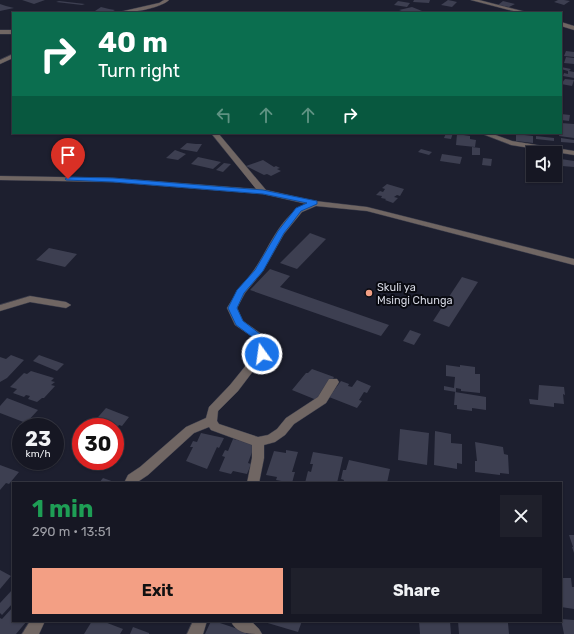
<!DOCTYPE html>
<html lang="en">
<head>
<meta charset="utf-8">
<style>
	body { margin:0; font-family:Rubik,sans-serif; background:#1f202b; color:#f1f3f6; height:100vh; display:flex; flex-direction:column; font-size:15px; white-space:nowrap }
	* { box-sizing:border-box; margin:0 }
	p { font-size:13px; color:#9e9fa6 }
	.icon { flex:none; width:22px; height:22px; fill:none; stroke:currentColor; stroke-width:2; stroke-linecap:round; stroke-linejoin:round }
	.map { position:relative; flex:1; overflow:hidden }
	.side { position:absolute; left:12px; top:482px; width:550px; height:140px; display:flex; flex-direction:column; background:#161723; border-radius:0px; box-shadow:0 1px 3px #0004,0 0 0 1px #353641 }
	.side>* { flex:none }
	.guide { position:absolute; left:12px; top:12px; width:550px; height:122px; border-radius:0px; box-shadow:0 1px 3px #0004,0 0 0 1px #353641; background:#0b6e4f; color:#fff; overflow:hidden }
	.tools { position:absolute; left:526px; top:146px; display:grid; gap:8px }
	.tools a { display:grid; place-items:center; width:36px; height:36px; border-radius:0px; background:#161723; box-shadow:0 1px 3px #0004,0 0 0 1px #353641; font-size:20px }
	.speed { position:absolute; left:12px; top:418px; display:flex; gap:8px; font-size:20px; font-weight:700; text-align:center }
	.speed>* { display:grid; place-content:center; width:52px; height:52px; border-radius:50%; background:#161723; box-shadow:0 1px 3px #0004,0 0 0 1px #353641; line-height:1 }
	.speed small { font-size:10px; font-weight:400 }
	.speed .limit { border:6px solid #d22; background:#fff; color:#111 }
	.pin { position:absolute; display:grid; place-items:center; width:34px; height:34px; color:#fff; margin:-41px -17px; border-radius:50% 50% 50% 0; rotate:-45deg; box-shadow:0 0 4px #0007 }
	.pin .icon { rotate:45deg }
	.me { position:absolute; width:44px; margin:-22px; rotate:346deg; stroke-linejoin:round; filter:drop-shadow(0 0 3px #0008) }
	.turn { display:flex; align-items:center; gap:14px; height:84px; padding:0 20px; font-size:18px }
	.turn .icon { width:52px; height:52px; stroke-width:2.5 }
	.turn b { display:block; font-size:28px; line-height:34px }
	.lanes { display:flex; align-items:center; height:38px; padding:0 20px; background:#0003; justify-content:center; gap:20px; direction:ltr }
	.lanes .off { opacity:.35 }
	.round { display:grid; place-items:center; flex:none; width:42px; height:42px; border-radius:0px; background:#1f202b }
	.head { display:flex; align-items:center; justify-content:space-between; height:68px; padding:0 20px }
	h1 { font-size:24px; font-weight:700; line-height:30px; color:#1e9e55 }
	.primary-button { display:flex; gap:8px; margin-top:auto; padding:8px 20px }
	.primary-button a { flex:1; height:46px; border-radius:0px; background:#f39f84; color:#111; font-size:16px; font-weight:700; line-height:46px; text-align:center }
	.primary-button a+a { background:#1f202b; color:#f1f3f6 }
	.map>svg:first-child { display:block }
</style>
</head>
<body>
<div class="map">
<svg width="574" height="634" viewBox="0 0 574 634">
	<rect width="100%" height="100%" fill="#1d1f2f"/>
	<g fill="#3d3f51">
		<polygon points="22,0 45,0 34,4"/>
		<polygon points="414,0 430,0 429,3 413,2"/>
		<polygon points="448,0 453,1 457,2 452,7 441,5"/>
		<polygon points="558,0 564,0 570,1 564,5 554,2"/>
		<polygon points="59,1 85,4 82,5 56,2"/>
		<polygon points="398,1 410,3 407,7 394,5"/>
		<polygon points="503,1 515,4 509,7 498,5"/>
		<polygon points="0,4 6,6 14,8 0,11"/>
		<polygon points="101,7 109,9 115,10 109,13 95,11"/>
		<polygon points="412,7 422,11 407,13 399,10"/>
		<polygon points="566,51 574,52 574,57 564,56"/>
		<polygon points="566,57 574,58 574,64 564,63"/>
		<polygon points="561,67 571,69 569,71 574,72 574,78 563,76 564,73 568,74 568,71 561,69"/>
		<polygon points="565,79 574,80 572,86 561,84"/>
		<polygon points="561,114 570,115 569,121 561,120"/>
		<polygon points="561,123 574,124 574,138 559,136"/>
		<polygon points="446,133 453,133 451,139 444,138"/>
		<polygon points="457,134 470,136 470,139 476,140 475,147 456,145"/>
		<polygon points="516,134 533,136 533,143 516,141"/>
		<polygon points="536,136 554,138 554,141 536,139"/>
		<polygon points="561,138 574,140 574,143 561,142"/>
		<polygon points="187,143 196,144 202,144 197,152 180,149"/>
		<polygon points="472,147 480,148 480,155 472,155"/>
		<polygon points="421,149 432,152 429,155 418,152"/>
		<polygon points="175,150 186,154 178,160 166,158"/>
		<polygon points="442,154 462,157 460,164 440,161"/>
		<polygon points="198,157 221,162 213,169 191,164"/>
		<polygon points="483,158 492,159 491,166 482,165"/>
		<polygon points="561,159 574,161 574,167 562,166"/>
		<polygon points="263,160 274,167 276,166 280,168 277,169 281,171 271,176 267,174 264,175 246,166"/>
		<polygon points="224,163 231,164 223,172 216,170"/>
		<polygon points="387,184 404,189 400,196 397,195 394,197 398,198 393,203 385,200 386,199 381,198 382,196 376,195 380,191 383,192 385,189 382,188"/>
		<polygon points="310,233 326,239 297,269 280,263"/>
		<polygon points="49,248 77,254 65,267 36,260"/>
		<polygon points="270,269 290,276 280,287 389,325 381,336 250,290"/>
		<polygon points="462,277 478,282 449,327 433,321"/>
		<polygon points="410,330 421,334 414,345 403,341"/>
		<polygon points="11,355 24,360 7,378 0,382 0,357 6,359"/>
		<polygon points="39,355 64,364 57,371 33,361"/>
		<polygon points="446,365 460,367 460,365 475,367 475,374 480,374 480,393 461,391 461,389 456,388 456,392 444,390 444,386 454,388 455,377 446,376"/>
		<polygon points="312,369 334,377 319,401 292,390 306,373 308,373"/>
		<polygon points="31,371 54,378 51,381 55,382 51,385 55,386 44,398 42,398 37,402 28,399 30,396 26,395 24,397 13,393 17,389 10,387 24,373 27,374"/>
		<polygon points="357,380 371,386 367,393 364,392 359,400 362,401 357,408 329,397 341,381 349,384 348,386 352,387"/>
		<polygon points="539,385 564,387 565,395 563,394 564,404 554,403 554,407 530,404 529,399 538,400"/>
		<polygon points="455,392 486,397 486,410 472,408 472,411 457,409 457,405 454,405"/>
		<polygon points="7,398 38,410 26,423 0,413 0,406"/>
		<polygon points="106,408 129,417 122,426 119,425 115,430 115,427 99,427 92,424"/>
		<polygon points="400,429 429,433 427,465 398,460"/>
		<polygon points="435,431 451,434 451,443 462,444 462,464 457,463 457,469 434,465"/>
		<polygon points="201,433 224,438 219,448 217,447 207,469 186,461 193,447 190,447 193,441 197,442"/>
		<polygon points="233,439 255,444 248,463 251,464 247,474 233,471 231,474 219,471 225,457 222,456 225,450 228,451"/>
		<polygon points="475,442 503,447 504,454 508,455 509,474 500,473 500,475 475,472 475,461 477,461"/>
		<polygon points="286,450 298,452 292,472 295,472 292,483 276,480 277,477 266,475 274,451 286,453"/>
		<polygon points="313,452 343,457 337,483 305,483 308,471 311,472 313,464 310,464"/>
		<polygon points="81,456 81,461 107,461 100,470 77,461"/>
		<polygon points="349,460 390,469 387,483 343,483 344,480 341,479 343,470 346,470"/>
		<polygon points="0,465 19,472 9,484 6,483 0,490"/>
		<polygon points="103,478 117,483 99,483"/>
		<polygon points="569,535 574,535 574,553 572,547 573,547"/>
		<polygon points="0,570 11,576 0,589"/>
		<polygon points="561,578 571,578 572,587 574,587 574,609 561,607"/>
		<polygon points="13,589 13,603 2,615 0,613 0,603"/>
		<polygon points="13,607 13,621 27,621 16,634 0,634 0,618 2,619"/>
		<polygon points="561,619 574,620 574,634 564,634"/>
		<polygon points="92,621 102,621 123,629 120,634 84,634"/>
		<polygon points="211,621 214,621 247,632 246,634 205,634"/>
		<polygon points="261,621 302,621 298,632"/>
		<polygon points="419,621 450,621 451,634 420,634"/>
		<polygon points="458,621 503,621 503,623 508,623 509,634 459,634"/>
		<polygon points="133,627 149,633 149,634 130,634"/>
	</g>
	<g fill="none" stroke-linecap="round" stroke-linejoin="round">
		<defs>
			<g id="minor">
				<path d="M164 0H169C159 9 130 13 115 13L159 3Z"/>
				<polygon points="471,0 479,0 530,13 521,13"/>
				<polygon points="561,22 574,26 574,30 561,26"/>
				<rect x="0" y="30" width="13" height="4"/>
				<polygon points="13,54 13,58 0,64 0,60"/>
				<path d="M211 133H218L266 190 315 201 367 207 574 259V265L367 211 316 206 302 212 284 234 263 271 245 293 237 308 243 321 263 335 266 354 238 391 218 411 217 421 219 424 258 437 268 435 277 429 286 418 318 397 329 379H337L339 382 326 403 294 424 285 435 275 442 264 445V458L259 483H247L252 458V445L211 430 209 427 194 433 148 475 136 483H124L128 475 140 467 186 427 206 418 209 407 230 385 256 353 254 338 235 325 227 308C235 294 245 283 254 270 270 247 280 215 307 204L263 194 113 182 0 180V176L113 178 256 189Z"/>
				<polygon points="480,133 490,133 512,141 574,151 574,155 511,145"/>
				<polygon points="30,296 66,302 71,305 66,308 30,302 0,311 0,305"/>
				<polygon points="30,621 45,621 39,634 22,634"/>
				<polygon points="193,621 207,621 203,634 187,634"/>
				<path d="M231 621H251L259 629 262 634C249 634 236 634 231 621Z"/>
			</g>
		</defs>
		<use href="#minor" stroke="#3a3c4b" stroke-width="1"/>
		<use href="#minor" fill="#706663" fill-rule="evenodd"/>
	</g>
	<polygon fill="#1a73e8" stroke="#114b97" points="68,177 113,178 263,190 317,201 317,204 301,211 292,223 284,233 263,271 244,293 237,308 243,321 264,337 266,354 265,356 258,356 255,339 236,325 228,308 237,290 255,270 278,231 296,208 307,203 263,194 113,182 66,180 65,179"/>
	<circle fill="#f39f84" stroke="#090a11" stroke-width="1.5" cx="369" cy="293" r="4"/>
	<g text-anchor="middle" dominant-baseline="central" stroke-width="4" stroke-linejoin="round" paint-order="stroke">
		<g font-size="11" fill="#d3d5e0" stroke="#090a11" text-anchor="start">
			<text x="377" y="287">Skuli ya<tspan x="377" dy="13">Msingi Chunga</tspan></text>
		</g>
	</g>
</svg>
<div class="tools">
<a><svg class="icon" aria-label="sound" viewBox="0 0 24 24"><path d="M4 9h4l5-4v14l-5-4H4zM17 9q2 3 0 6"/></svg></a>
</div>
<div class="speed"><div>23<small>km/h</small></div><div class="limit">30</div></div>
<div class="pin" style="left:68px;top:179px;background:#d93025"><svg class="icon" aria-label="arrive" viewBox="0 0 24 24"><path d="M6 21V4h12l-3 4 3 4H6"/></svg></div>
<svg class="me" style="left:262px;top:354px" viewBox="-20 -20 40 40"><circle r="17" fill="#1a73e8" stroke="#fff" stroke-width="3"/><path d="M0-11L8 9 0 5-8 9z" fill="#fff"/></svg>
<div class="guide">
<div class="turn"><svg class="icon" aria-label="right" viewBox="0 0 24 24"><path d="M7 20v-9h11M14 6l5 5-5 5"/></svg><div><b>40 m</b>Turn right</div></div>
<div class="lanes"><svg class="icon off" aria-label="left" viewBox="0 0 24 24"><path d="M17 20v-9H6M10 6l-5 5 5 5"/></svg><svg class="icon off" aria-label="ahead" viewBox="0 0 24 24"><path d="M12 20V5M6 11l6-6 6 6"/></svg><svg class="icon off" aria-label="ahead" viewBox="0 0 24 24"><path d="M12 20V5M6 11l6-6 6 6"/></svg><svg class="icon" aria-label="right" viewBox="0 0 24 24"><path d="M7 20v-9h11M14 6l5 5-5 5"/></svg></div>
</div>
<section class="side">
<div class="head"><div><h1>1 min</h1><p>290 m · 13:51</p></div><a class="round"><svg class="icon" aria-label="close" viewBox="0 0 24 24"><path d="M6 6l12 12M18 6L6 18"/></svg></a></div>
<div class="primary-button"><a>Exit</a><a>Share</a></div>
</section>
</div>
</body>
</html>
